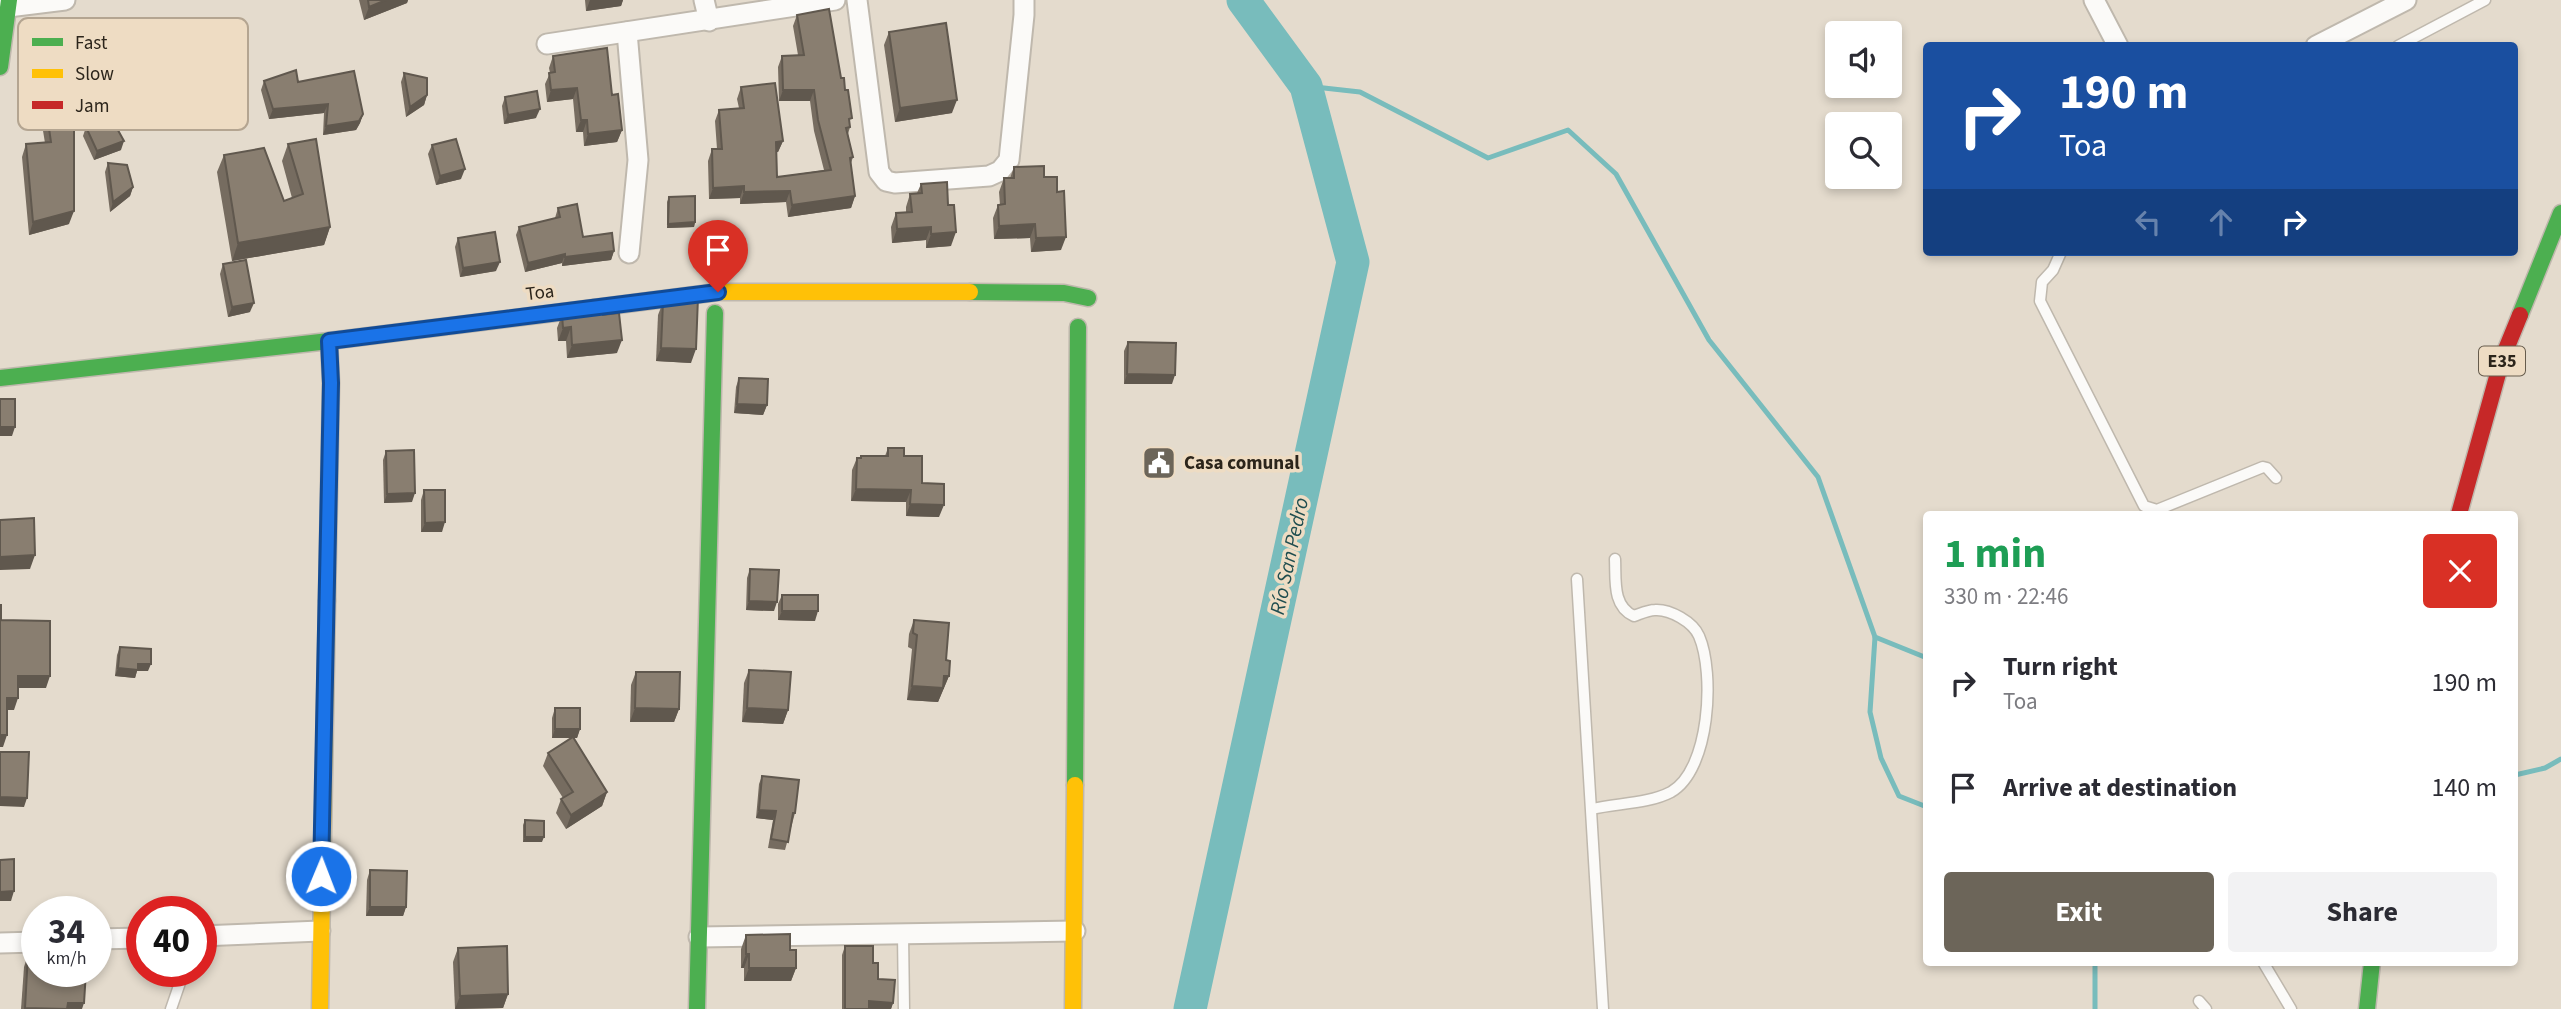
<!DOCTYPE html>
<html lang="en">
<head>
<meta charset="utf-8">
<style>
	body { margin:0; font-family:"Source Sans 3",sans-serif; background:#f2f2f3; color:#2b2b33; height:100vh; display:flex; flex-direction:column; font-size:26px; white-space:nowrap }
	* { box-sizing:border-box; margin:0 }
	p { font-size:23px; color:#7c7c81 }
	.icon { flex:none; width:38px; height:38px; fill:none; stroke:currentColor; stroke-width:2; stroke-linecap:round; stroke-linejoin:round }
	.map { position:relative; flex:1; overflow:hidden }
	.side { position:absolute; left:1923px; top:511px; width:595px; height:455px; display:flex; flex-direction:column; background:#fff; border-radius:7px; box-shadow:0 4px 10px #0003 }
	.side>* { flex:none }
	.banner { position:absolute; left:1923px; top:42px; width:595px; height:214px; border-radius:7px; box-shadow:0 4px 10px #0003; background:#1a4fa0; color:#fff; overflow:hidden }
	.controls { position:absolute; left:1825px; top:21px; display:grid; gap:14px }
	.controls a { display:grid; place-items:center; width:77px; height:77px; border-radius:7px; background:#fff; box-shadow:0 4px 10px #0003; font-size:35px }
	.speed { position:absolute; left:21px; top:896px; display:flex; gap:14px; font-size:35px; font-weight:700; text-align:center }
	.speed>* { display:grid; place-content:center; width:91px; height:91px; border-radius:50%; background:#fff; box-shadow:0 4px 10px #0003; line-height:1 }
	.speed small { font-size:18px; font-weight:400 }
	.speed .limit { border:10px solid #d22; background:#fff; color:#111 }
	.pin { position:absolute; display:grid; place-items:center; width:60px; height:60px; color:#fff; margin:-72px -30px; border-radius:50% 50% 50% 0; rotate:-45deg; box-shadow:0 0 7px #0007 }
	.pin .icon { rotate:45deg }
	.me { position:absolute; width:77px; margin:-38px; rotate:1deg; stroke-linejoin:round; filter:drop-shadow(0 0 5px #0008) }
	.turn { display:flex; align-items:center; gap:24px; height:147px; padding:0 21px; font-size:32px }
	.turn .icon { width:91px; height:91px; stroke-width:2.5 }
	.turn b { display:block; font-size:49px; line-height:60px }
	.lanes { display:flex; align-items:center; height:66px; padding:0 21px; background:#0003; justify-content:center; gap:35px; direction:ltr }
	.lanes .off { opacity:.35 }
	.round { display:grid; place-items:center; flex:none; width:74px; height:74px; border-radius:7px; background:#f2f2f3 }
	.summary { display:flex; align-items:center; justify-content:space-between; height:119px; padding:0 21px }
	h1 { font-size:42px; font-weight:700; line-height:52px; color:#1e9e55 }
	.button { display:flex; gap:14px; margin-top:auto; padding:14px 21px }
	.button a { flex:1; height:80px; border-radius:7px; background:#6c6559; color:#fff; font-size:28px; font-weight:700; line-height:80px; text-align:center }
	.button a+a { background:#f2f2f3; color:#2b2b33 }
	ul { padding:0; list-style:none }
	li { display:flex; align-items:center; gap:21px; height:105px; padding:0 21px }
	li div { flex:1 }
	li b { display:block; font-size:26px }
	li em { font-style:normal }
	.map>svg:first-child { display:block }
</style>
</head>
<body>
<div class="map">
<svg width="2561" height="1009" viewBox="0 0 2561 1009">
	<rect width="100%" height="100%" fill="#e4dbcd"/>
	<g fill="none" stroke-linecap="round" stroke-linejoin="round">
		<g stroke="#78bcbc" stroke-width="5">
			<polyline points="1306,86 1360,92 1488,158 1568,130 1616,174 1709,340 1818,477 1875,637 1870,712 1881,758 1899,796 1927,807"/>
			<polyline points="1875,637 1927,658"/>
			<polyline points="2515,775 2545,768 2561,759"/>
			<polyline points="2095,1009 2095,962"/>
		</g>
		<polyline stroke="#78bcbc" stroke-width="33" points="1190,1009 1353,262 1306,86 1243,0"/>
		<defs>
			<g id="lane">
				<polyline points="2398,46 2485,0"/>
				<polyline points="2061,252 2053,270 2042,282 2040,301 2144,506 2157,510 2263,467 2267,468 2276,478"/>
				<polyline points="1577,579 1603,1009"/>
				<path d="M1592 809C1617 803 1648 804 1671 792 1710 770 1715 673 1699 636 1693 622 1670 609 1655 610 1648 610 1640 614 1634 616 1612 606 1616 580 1615 559"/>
				<polyline points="903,934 904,1009"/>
				<polyline points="2263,962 2291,1009"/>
				<polyline points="2199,1001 2206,1009"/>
				<polyline points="171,1009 184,971"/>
			</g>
			<g id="street">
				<polyline points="704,0 709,21"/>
				<polyline points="857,0 879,172 886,181 895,183 989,176 1000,171 1009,160 1024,15 1024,0"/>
				<polyline points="2094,0 2118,46"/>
				<polyline points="0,8 65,0"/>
				<polyline points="627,32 638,160 629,253"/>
				<polyline points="547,44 835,0"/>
				<polyline points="2316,46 2406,0"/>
				<polyline points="201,936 320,931"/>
				<polyline points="699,937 1075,931"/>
				<polyline points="96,939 142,938"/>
				<polyline points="0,943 37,942"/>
			</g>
			<g id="fast">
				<polyline points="0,67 9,0"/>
				<polyline points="970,292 1064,293 1088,298"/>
				<polyline points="2520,315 2561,213"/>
				<polyline points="0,378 329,341 594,308"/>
				<polyline points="327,601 331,383 329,341"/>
				<polyline points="1075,785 1078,327"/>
				<polyline points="697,1009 715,313"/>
				<polyline points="2367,1009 2372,962"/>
			</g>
			<g id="slow">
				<polyline points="594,308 718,292 970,292"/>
				<polyline points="320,1009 327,601"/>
				<polyline points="1073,1009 1075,785"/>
			</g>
			<polyline id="jam" points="2459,514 2502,359 2520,315"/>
		</defs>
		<use href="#lane" stroke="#bfb8ad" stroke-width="13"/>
		<use href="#street" stroke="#bfb8ad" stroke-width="23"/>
		<use href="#fast" stroke="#bfb8ad" stroke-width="19"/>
		<use href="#slow" stroke="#bfb8ad" stroke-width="19"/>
		<use href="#jam" stroke="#bfb8ad" stroke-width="19"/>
		<use href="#lane" stroke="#fbfaf8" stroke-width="10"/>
		<use href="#street" stroke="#fbfaf8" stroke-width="19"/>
		<use href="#fast" stroke="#4caf50" stroke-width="16"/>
		<use href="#slow" stroke="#ffc107" stroke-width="16"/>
		<use href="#jam" stroke="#c62828" stroke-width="16"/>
	</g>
	<g fill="#766c60">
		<polygon points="359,0 408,0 407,3 364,20"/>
		<polygon points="585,0 623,0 621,6 586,11"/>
		<polygon points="797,15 841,78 850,124 850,127 848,134 853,157 851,163 855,196 851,208 788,217 786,202 740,204 740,198 709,199 708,161 712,149 717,149 715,121 719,110 739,108 737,99 741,87 783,141 778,152 776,152 777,177 824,170 814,131 810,101 779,101 778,67 782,56 798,55 793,26"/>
		<polygon points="889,32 952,113 895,122 884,45"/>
		<polygon points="186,51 232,77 231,77 244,112 240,121 215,131 199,86 196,87 183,60"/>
		<polygon points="553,56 612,95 622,130 617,142 584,146 583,132 576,132 573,99 547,102 545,84 550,73 549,68"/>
		<polygon points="404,73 427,95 424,105 406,117 401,82"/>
		<polygon points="264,81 298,82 363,114 360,123 356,130 323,135 324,113 269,119 261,90"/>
		<polygon points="43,87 69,224 29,235 22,157 26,144 45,143 38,100"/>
		<polygon points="505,97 536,118 504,124 502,106"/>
		<polygon points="86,127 121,150 94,160 83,136"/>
		<polygon points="288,144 330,227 324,245 232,261 217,172 224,155 284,201 292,198 282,161"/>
		<polygon points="432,145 461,179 436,185 428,154"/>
		<polygon points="108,163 133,187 130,196 110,212 105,172"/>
		<polygon points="1014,167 1044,177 1061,250 1031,252 1030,238 994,239 993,218 998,205 1000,205 999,192 1004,178 1010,178"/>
		<polygon points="921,184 951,246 926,248 926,240 892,243 891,227 896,213 906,213 906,207 910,194 917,193"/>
		<polygon points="669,197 695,222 694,227 667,228 667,202"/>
		<polygon points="558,208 583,237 614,251 611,260 562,266 562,263 525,272 516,235 519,227 555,218"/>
		<polygon points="458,238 496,271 460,277 455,247"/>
		<polygon points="223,264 250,312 228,317 220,274"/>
		<polygon points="663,302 691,363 656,361 658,315"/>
		<polygon points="562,315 603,315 617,353 567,358 566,341 558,341 557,328"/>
		<polygon points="1128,342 1172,384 1124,384 1124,351"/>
		<polygon points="739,378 767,405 763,415 734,413 736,387"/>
		<polygon points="888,448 904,456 922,483 939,517 906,516 906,502 851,501 852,470 857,458 860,458 861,456 885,456"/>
		<polygon points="386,451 412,502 384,503 383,460"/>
		<polygon points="424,490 442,532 421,532 421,500"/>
		<polygon points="750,569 774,611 746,610 747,578"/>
		<polygon points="782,595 815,621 778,620 778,604"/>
		<polygon points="914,620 946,660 949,676 938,702 907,700 912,649 908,647 909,634"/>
		<polygon points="120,647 148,671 137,671 135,678 115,676 117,655"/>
		<polygon points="749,670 788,710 783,724 742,722 744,683"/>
		<polygon points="636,672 679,709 674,722 630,722 631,685"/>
		<polygon points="555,708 580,729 577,738 574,738 607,792 602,806 566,829 556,813 561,799 563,798 543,766 548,753 573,738 552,738 552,718"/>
		<polygon points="762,776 795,813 785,850 768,848 773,820 756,818 759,784"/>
		<polygon points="525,820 542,842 523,842 523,825"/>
		<polygon points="370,870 406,907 403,916 366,916 367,880"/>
		<polygon points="746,935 790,950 796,968 791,981 744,981 744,968 741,968 741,949"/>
		<polygon points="845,946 873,963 878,979 893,1003 891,1009 842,1009 842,955"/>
		<polygon points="458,948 508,994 503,1008 455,1009 453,962"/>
		<polygon points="28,954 82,1009 21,1009 24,967"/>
	</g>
	<g fill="#60584e">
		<polygon points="386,0 408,0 407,3 364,20 369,7"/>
		<polygon points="590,0 623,0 621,6 586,11"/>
		<polygon points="235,68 232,77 224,79 228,70"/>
		<polygon points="202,77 199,86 196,87 199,78"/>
		<polygon points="577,88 573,99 547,102 551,90"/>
		<polygon points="783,90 814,90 810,101 779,101"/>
		<polygon points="427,95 424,105 406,117 410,107"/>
		<polygon points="957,100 952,113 895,122 900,108"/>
		<polygon points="328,104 324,113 269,119 273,109"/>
		<polygon points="540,109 536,118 504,124 508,115"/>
		<polygon points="244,112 240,121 215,131 218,122"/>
		<polygon points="363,114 360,123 356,130 323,135 326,126"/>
		<polygon points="581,120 587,120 583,132 576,132"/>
		<polygon points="622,130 617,142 584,146 588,134"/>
		<polygon points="124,141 121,150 94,160 97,151"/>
		<polygon points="783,141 778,152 771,153 776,142"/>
		<polygon points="465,169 461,179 436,185 440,176"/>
		<polygon points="744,186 740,198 709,199 713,188"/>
		<polygon points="133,187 130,196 110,212 113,202"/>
		<polygon points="790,191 786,202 740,204 744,192"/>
		<polygon points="855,196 851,208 788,217 792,205"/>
		<polygon points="74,211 69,224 29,235 33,222"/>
		<polygon points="695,222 694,227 667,228 668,224"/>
		<polygon points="1035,224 1030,238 994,239 999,226"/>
		<polygon points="330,227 324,245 232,261 238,243"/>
		<polygon points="931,227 926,240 892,243 897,229"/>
		<polygon points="956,232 951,246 926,248 931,234"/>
		<polygon points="1066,237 1061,250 1031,252 1036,238"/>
		<polygon points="614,251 611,260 562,266 565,257"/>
		<polygon points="565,254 562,263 525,272 528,263"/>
		<polygon points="500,262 496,271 460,277 463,268"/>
		<polygon points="254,303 250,312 228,317 232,307"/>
		<polygon points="571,327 566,341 558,341 563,328"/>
		<polygon points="622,340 617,353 567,358 572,345"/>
		<polygon points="661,348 696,349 691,363 656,361"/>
		<polygon points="1127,374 1175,375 1172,384 1124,384"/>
		<polygon points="737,404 767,405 763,415 734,413"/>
		<polygon points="0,427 15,427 12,436 0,436"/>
		<polygon points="856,489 911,490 906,502 851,501"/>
		<polygon points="415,493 412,502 384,503 387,494"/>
		<polygon points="910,504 944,505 939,517 906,516"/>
		<polygon points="445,522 442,532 421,532 425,523"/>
		<polygon points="35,555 30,569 0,570 0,557"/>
		<polygon points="749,601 777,602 774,611 746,610"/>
		<polygon points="782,611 818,611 815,621 778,620"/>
		<polygon points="138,664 151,664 148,671 137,671 135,678 115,676 118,668"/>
		<polygon points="18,676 50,676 46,688 14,688"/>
		<polygon points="944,676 949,676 938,702 907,700 912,686"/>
		<polygon points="7,698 18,698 14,710 3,710"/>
		<polygon points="635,708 679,709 674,722 630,722"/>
		<polygon points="747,708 788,710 783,724 742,722"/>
		<polygon points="555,729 580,729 577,738 552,738"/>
		<polygon points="0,735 7,735 3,747 0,747"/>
		<polygon points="607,792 602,806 566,829 571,815"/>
		<polygon points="0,797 27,798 24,807 0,806"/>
		<polygon points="759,810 776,811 773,820 756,818"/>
		<polygon points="525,837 544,837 542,842 523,842"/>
		<polygon points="14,891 11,901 0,901 0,892"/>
		<polygon points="370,907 406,907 403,916 366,916"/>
		<polygon points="746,954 749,954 744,968 741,968"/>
		<polygon points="749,968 796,968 791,981 744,981"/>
		<polygon points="508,994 503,1008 455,1009 460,996"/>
		<polygon points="869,1001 893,1003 891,1009 867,1009"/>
		<polygon points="68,1003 84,1003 82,1009 65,1009"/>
	</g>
	<g fill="#897e70" stroke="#60584e" stroke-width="2">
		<polygon points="368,0 386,0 369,7"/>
		<polygon points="829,9 841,78 844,78 845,90 848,90 852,118 849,119 850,127 846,128 853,157 850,158 855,196 792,205 790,191 744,192 744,186 713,188 712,149 722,149 719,110 744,108 741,87 775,83 783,141 776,142 777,177 831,170 818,120 814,90 783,90 782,56 804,55 797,15"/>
		<polygon points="946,23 957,100 900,108 889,32"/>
		<polygon points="607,48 612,95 618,94 622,130 588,134 587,120 581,120 577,88 551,90 549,73 555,72 553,56"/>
		<polygon points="296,70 298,82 354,71 363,114 359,121 326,126 328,104 273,109 264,81"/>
		<polygon points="404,73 427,78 427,95 410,107"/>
		<polygon points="70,81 74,128 74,211 33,222 26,144 51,142 43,87"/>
		<polygon points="537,91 540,109 508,115 505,97"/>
		<polygon points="114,123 124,141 97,151 86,127"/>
		<polygon points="316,139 330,227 238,243 224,155 264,148 284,201 303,194 288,144"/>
		<polygon points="456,139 465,169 440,176 432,145"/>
		<polygon points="108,163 127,165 133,187 113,202"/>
		<polygon points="1044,166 1044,177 1057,177 1057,192 1064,191 1066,237 1036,238 1035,224 999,226 998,205 1005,204 1004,178 1014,178 1014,167"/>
		<polygon points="947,182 948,205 954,205 956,232 931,234 931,227 897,229 896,213 912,212 910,194 922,193 921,184"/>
		<polygon points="695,196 695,222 668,224 669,197"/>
		<polygon points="577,204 583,237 612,233 614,251 565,257 565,254 528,263 519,227 560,217 558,208"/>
		<polygon points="495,232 500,262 463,268 458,238"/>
		<polygon points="246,260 254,303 232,307 223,264"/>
		<polygon points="698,297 696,349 661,348 663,302"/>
		<polygon points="602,309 603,315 619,313 622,340 572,345 571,327 563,328 562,315"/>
		<polygon points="1128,342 1176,343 1175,375 1127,374"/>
		<polygon points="739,378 768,379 767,405 737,404"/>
		<rect x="0" y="399" width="15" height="28"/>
		<polygon points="888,448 904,448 904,456 922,456 922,483 944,484 944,505 910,504 911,490 856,489 857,458 861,458 861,456 888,456"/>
		<polygon points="414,450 415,493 387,494 386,451"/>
		<polygon points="424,490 445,490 445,522 425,523"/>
		<polygon points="34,518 35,555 0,557 0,520"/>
		<polygon points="750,569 779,570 777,602 749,601"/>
		<rect x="782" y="595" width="36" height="16"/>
		<polygon points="0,605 1,605 1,620 50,621 50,676 18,676 18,698 7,698 7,735 0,735"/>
		<polygon points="914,620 949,623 946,660 950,661 949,676 944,676 943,688 912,686 917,635 913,633"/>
		<polygon points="120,647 151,649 151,664 138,664 138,670 118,668"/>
		<polygon points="749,670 791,672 788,710 747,708"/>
		<polygon points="636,672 680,672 679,709 635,708"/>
		<rect x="555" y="708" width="25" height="21"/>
		<polygon points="573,737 607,792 571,815 561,799 573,792 548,753"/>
		<polygon points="0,752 29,752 27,798 0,797"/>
		<polygon points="762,776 799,780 795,813 793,813 788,842 771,839 776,811 759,810"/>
		<polygon points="525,820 544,821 544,837 525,837"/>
		<polygon points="14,859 14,891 0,892 0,860"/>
		<polygon points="370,870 407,871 406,907 370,907"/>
		<polygon points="790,934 790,950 796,950 796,968 749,968 749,954 746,954 746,935"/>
		<polygon points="507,946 508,994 460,996 458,948"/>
		<polygon points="845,946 873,946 873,963 878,963 878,979 895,980 893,1003 869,1001 869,1009 845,1009"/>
		<polygon points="28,954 37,955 37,971 86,971 84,1003 68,1003 67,1009 25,1008"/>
	</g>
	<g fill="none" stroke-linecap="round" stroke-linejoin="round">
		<defs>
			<polyline id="route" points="321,876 331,383 329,341 718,292"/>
		</defs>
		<use href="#route" stroke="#114b97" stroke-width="18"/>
		<use href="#route" stroke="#1a73e8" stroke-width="12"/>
	</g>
	<defs>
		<symbol id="civic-square" viewBox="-11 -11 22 22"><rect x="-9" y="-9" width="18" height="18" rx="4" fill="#6c6559" stroke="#eedcc3"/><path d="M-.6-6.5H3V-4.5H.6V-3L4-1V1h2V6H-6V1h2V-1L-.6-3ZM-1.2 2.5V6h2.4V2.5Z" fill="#fff"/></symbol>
	</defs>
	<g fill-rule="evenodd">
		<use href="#civic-square" x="1140" y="444" width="38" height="38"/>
	</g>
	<g text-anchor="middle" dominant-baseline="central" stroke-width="7" stroke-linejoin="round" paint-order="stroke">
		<rect fill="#eedcc3" stroke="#665c4d" stroke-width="2" x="2479" y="346.5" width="46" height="29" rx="5"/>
		<g font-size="18" font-weight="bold" fill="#2c251b">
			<text x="2502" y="361">E35</text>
		</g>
		<g font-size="19" fill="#2c251b" stroke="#eedcc3">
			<text transform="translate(540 293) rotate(-7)">Toa</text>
		</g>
		<g font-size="19" font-weight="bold" fill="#2c251b" stroke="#eedcc3" text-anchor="start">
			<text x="1184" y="463">Casa comunal</text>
		</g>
		<g font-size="21" font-style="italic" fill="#1f4d4f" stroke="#eedcc3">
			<text transform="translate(1289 556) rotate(-78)">Río San Pedro</text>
		</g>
	</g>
	<rect x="18" y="18" width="230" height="112" rx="10" fill="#eedcc3" stroke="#b4a591" stroke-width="2"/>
	<rect x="32" y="38" width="31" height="8" fill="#4caf50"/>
	<rect x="32" y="69" width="31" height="9" fill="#ffc107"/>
	<rect x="32" y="101" width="31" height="8" fill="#c62828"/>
	<g font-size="19" fill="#2c251b">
		<text x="75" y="49">Fast</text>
		<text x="75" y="80">Slow</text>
		<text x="75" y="112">Jam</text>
	</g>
</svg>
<div class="controls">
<a><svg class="icon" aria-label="sound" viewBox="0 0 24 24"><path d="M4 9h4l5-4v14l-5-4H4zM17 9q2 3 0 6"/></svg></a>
<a><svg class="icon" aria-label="search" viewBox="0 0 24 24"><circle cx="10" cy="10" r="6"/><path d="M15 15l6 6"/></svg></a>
</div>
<div class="speed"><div>34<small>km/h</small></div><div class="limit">40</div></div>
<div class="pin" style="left:718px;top:292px;background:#d93025"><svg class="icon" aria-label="arrive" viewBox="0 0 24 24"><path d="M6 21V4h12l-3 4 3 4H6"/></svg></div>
<svg class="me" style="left:321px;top:876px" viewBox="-20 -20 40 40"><circle r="17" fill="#1a73e8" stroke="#fff" stroke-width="3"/><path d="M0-11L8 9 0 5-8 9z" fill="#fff"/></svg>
<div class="banner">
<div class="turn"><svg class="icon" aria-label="right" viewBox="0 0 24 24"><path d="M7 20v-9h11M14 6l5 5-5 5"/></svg><div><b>190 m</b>Toa</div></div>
<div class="lanes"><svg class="icon off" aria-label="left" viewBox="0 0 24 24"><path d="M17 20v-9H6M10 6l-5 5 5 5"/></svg><svg class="icon off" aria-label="ahead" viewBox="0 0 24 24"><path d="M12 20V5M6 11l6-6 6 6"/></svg><svg class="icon" aria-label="right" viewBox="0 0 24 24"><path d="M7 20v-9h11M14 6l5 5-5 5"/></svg></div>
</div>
<section class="side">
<div class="summary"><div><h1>1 min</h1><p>330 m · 22:46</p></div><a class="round" style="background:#d93025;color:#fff"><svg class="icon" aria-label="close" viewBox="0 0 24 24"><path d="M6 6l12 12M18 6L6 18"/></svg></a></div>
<ul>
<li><svg class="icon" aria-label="right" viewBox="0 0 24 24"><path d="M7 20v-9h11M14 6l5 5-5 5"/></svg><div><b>Turn right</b><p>Toa</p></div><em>190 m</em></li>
<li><svg class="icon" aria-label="arrive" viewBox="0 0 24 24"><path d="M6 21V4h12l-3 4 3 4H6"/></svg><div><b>Arrive at destination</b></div><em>140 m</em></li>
</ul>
<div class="button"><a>Exit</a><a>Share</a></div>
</section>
</div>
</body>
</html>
